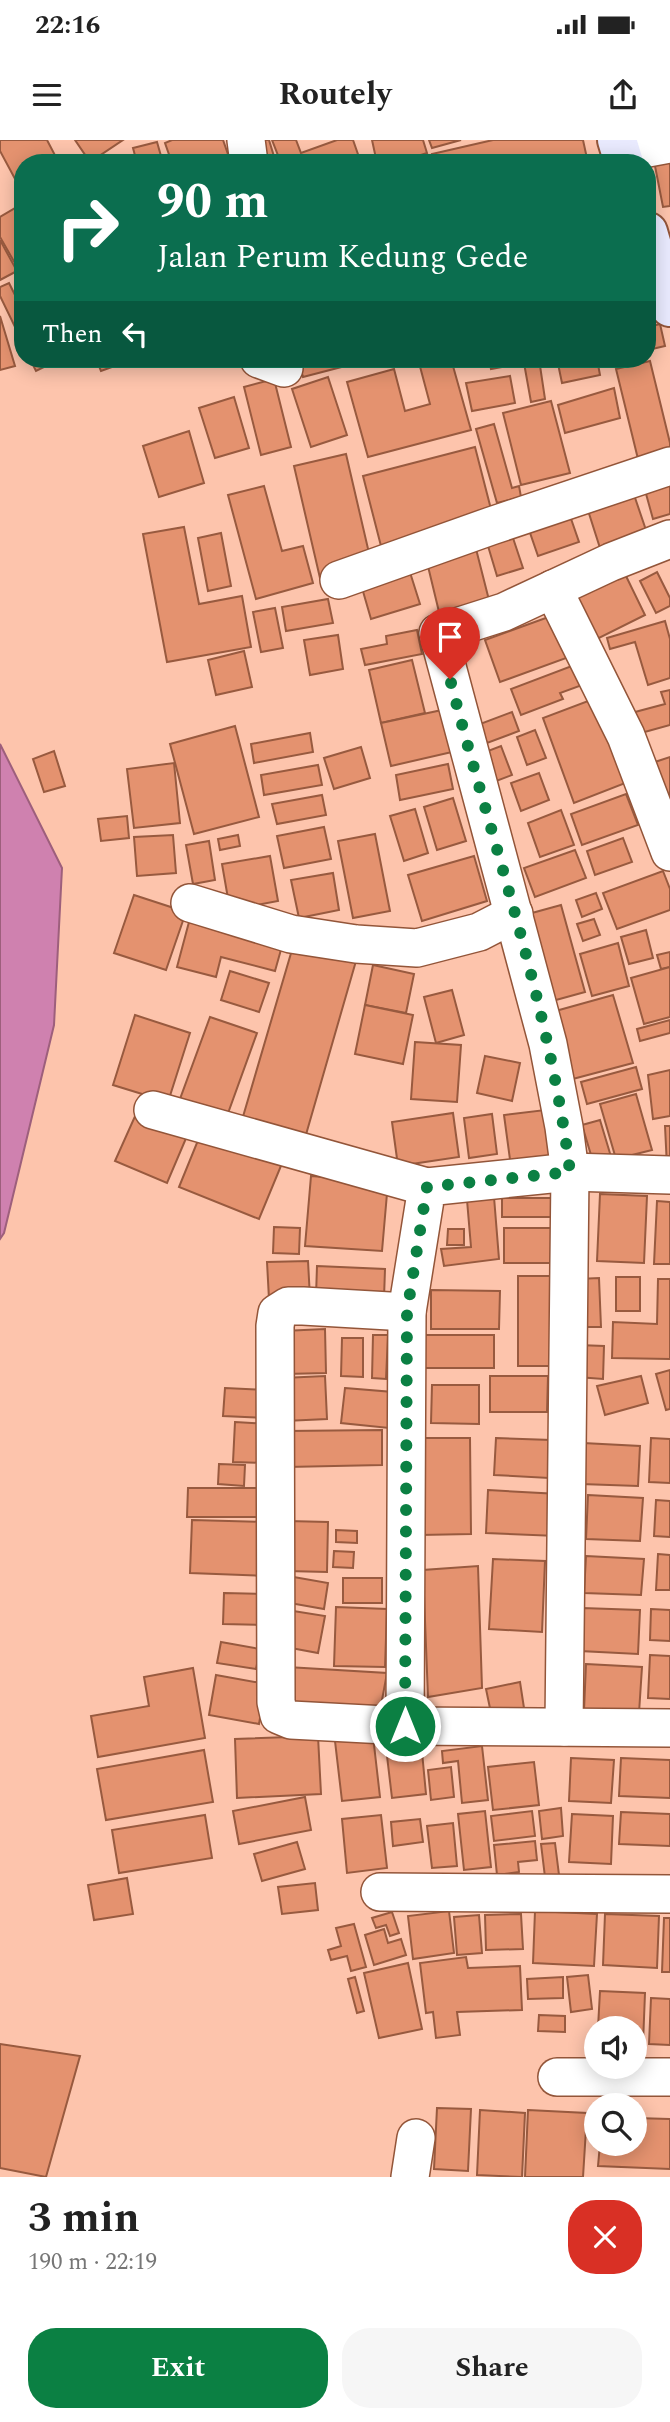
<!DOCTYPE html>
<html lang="en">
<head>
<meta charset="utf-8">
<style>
	body { margin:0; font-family:Spectral,serif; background:#f6f6f6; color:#222; height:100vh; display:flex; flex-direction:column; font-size:26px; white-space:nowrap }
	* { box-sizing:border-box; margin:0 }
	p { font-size:23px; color:#767676 }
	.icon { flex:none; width:38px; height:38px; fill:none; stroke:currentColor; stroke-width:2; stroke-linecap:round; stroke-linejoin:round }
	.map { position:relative; height:2037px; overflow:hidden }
	.panel { display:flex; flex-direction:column; background:#fff; flex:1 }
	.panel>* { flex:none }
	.top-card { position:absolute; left:14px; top:14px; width:642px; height:214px; border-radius:28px; box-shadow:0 4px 18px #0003; background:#0b6e4f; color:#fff; overflow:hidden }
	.tools { position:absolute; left:584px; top:1876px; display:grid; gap:14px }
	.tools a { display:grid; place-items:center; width:63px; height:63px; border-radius:50%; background:#fff; box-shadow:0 4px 18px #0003; font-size:35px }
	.pin { position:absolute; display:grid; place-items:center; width:60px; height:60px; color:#fff; margin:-72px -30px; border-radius:50% 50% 50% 0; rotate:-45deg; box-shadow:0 0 7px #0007 }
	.pin .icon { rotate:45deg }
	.me { position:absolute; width:77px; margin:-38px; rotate:0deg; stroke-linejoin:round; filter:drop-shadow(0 0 5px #0008) }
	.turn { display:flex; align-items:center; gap:24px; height:147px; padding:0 28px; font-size:32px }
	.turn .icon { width:91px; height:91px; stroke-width:2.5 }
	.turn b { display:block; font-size:49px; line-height:60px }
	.then { display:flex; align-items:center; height:66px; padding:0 28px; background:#0003; gap:14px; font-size:26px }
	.round { display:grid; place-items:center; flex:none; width:74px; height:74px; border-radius:28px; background:#f6f6f6 }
	.headline { display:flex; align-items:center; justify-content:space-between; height:119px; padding:0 28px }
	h1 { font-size:42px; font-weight:700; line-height:52px }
	.action { display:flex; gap:14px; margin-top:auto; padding:14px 28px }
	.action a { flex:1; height:80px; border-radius:28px; background:#0b8043; color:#fff; font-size:28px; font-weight:700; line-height:80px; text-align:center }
	.action a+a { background:#f6f6f6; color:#222 }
	.status { display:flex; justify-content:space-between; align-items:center; height:49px; padding:0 35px; background:#fff; direction:ltr }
	.status svg { height:19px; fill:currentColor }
	header { display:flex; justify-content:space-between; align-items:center; height:91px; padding:0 28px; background:#fff; font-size:32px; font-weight:700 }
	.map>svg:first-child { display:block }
</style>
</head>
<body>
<div class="status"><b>22:16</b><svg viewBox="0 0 49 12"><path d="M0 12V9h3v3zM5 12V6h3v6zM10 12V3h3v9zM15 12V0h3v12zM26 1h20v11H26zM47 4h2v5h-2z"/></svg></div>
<header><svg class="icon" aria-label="menu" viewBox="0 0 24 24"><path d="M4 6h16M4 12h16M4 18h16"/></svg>Routely<svg class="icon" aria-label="share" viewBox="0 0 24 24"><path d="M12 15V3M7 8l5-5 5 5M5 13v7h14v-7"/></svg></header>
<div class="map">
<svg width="670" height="2037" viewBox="0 0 670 2037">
	<rect width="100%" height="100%" fill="#fdc4ac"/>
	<polygon fill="#cf81af" stroke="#9d5f7c" stroke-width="2" points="0,604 62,728 54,885 4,1093 0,1099"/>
	<g fill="#e4926f" stroke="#985a3f" stroke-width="2">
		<polygon points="0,0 47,0 59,23 23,23 21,50 0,11"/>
		<polygon points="75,0 123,0 90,22"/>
		<polygon points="172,0 223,0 230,20 222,23 172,23 165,3"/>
		<polygon points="249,0 269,0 276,23 256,23"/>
		<polygon points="272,0 296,0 301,13 337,0 353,0 360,20 354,23 281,23"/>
		<polygon points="372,0 423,0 427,13 396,23 377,23"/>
		<polygon points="429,0 461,0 432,8"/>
		<polygon points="493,0 583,0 588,23 434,23 432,14"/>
		<polygon points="157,2 163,23 137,23 133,8"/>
		<polygon points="670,18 670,66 663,67 654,21"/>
		<polygon points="17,67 23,78 23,122 16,125 0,97 0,77"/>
		<polygon points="0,100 17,131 0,140"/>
		<polygon points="9,143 23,171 23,183 15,187 0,156 0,147"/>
		<polygon points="0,176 15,226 0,230"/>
		<polygon points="660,184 665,206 648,210 648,187"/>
		<polygon points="30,219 45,219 48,225 36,231"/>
		<polygon points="96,219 134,219 101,231"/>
		<polygon points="298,219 351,219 353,224 303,237"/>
		<polygon points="418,219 451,219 471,290 368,317 347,242 394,229 405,271 430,264"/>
		<polygon points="489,219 539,219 545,259 531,262 524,223 491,229"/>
		<polygon points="557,219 597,219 600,235 562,243"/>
		<polygon points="650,221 670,303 670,311 638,319 616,229"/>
		<polygon points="510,236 515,263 472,271 466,243"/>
		<polygon points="328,237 347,295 311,307 292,249"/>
		<polygon points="274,239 291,307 261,315 244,247"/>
		<polygon points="614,248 620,278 565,293 558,265"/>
		<polygon points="234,257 249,308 215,318 199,268"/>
		<polygon points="551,261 570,333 521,345 503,273"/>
		<polygon points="494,284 512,348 519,346 521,357 497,363 476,289"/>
		<polygon points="189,291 204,343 159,357 143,306"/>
		<polygon points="475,307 493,377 381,406 363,336"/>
		<polygon points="346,314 372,426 320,438 294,326"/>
		<polygon points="670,335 670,374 653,379 643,343"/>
		<polygon points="264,346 282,411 303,406 313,443 256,459 228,355"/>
		<polygon points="631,346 647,393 600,408 585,361"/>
		<polygon points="568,370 579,402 538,416 527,384"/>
		<polygon points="184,387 199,464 242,456 251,507 167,522 143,394"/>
		<polygon points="221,393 231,446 208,451 198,398"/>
		<polygon points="513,398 523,428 497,436 488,406"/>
		<polygon points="475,405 490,464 440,476 426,418"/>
		<polygon points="408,426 420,464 371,479 360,441"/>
		<polygon points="657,432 670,458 670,466 656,473 640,441"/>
		<polygon points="625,434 645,475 597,499 576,458"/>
		<polygon points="328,459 333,483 286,491 282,467"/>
		<polygon points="275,468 283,508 261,512 253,472"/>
		<polygon points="554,475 569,517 500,542 485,500"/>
		<polygon points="665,481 670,499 670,538 648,545 635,502 610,509 607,498"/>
		<polygon points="417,490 422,514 365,525 361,509 387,504 386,496"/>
		<polygon points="338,495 343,529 310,535 304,500"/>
		<polygon points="244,511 252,547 216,555 208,520"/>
		<polygon points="412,520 425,573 381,583 369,530"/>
		<polygon points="577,524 585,544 560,553 563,559 521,575 511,549"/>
		<polygon points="670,550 670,585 641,593 635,572 665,564 661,552"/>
		<polygon points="596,558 628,642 574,663 543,578"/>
		<polygon points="442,570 452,612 391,626 381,583"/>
		<polygon points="512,572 519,591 487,603 480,584"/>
		<polygon points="235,586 259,677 194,694 170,604"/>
		<polygon points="535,590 546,618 527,625 517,597"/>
		<polygon points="310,593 313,612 254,623 251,604"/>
		<polygon points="501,606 512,635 491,643 480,614"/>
		<polygon points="361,607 370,638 334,649 324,618"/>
		<polygon points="54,611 65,646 44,652 33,619"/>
		<polygon points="670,617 670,664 655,622"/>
		<polygon points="174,623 180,683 134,688 127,629"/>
		<polygon points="448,624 453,649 400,660 396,635"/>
		<polygon points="318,625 322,645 264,655 261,635"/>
		<polygon points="539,633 549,660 521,671 511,643"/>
		<polygon points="626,654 638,685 582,705 571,674"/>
		<polygon points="322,655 326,675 277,684 272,664"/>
		<polygon points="453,658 466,701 437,710 424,667"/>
		<polygon points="415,669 428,713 404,721 390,676"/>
		<polygon points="561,670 574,705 540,717 528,683"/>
		<polygon points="127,676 129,698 101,701 98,679"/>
		<polygon points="324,687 331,719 284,728 277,696"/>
		<polygon points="375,694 390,771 353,778 338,701"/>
		<polygon points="173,695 176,733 137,736 134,697"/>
		<polygon points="238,695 240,706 220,710 218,699"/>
		<polygon points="623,698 632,722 595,735 587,711"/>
		<polygon points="209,701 215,740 193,744 186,705"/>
		<polygon points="575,710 586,738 535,757 524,728"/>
		<polygon points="270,716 278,761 230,770 222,724"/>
		<polygon points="474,716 487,761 422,781 408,735"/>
		<polygon points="663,731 670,749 670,770 617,789 603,753"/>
		<polygon points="333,733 339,770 299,778 291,740"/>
		<polygon points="596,753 602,769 582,777 576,760"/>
		<polygon points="134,755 186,772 166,830 114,813"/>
		<polygon points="561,765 585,852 545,863 521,776"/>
		<polygon points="594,779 600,795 583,801 577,784"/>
		<polygon points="189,782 282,806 275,831 221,817 216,837 177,827"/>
		<polygon points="646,790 653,818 629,824 621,797"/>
		<polygon points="294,803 356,821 305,998 242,980"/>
		<polygon points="618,803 629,846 592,856 580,814"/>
		<polygon points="670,812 670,827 661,829 657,815"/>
		<polygon points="373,825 414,834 406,873 365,865"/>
		<polygon points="670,827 670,877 644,884 631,838"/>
		<polygon points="230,831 269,843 259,872 221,860"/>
		<polygon points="452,850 464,895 436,903 424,857"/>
		<polygon points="613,855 633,923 569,940 552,872"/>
		<polygon points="365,865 413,875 403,924 355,914"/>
		<polygon points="135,875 190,893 168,962 113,945"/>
		<polygon points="210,877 257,893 227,976 180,959"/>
		<polygon points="670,880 670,893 640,901 637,889"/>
		<polygon points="415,902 461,905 457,962 411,959"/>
		<polygon points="485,916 520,923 512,961 477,953"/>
		<polygon points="636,927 642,949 587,964 581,942"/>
		<polygon points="670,930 670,976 653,979 648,935"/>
		<polygon points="636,954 652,1010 616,1019 600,964"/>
		<polygon points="545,970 552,1021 511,1027 504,975"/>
		<polygon points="453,973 459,1017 398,1026 392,982"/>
		<polygon points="136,974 187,996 167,1043 115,1021"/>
		<polygon points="492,974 497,1014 469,1018 464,978"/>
		<polygon points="600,980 612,1020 594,1025 582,985"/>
		<polygon points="665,986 670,986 670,1027 667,1027"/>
		<polygon points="203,988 283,1021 259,1079 179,1047"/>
		<polygon points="311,1036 388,1042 382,1111 305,1106"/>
		<polygon points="600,1054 647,1056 644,1123 597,1121"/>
		<polygon points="494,1057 499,1119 444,1126 441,1109 471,1107 467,1060"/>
		<rect x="502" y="1058" width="56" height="19"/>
		<polygon points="657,1061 670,1062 670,1124 654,1124"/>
		<polygon points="274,1087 300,1088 299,1114 273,1113"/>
		<rect x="504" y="1088" width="54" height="35"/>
		<polygon points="448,1089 464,1089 464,1105 447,1105"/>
		<polygon points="308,1121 310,1158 269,1159 267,1122"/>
		<polygon points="317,1126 385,1129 384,1158 316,1156"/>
		<polygon points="518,1136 561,1136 560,1226 518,1226"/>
		<rect x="616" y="1137" width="24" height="34"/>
		<polygon points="599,1138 601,1187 580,1187 578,1139"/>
		<polygon points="658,1139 670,1139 670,1219 612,1218 613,1182 657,1184"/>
		<polygon points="431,1150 500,1151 499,1189 431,1189"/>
		<polygon points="325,1189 326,1233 285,1234 283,1191"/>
		<polygon points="373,1195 388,1195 386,1239 372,1238"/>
		<rect x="425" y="1195" width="69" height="33"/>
		<polygon points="342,1198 363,1198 363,1237 341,1236"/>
		<polygon points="578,1205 604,1206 603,1239 577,1237"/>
		<polygon points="670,1230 670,1269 666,1270 656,1234"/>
		<polygon points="325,1236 327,1279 285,1281 283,1238"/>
		<polygon points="490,1236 548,1236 547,1272 490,1272"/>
		<polygon points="641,1236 648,1263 605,1275 597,1246"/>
		<polygon points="432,1245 479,1245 479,1284 431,1283"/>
		<polygon points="225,1248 269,1250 267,1278 223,1276"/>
		<polygon points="345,1248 393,1252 389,1288 341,1283"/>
		<polygon points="235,1282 270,1284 268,1323 233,1322"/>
		<polygon points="382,1290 382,1325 287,1327 286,1291"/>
		<polygon points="419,1298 470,1298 471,1394 420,1395"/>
		<polygon points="496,1298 551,1300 549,1338 494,1335"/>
		<polygon points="651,1298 670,1299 670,1343 649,1342"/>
		<polygon points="583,1303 640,1306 638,1346 581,1344"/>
		<polygon points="219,1324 245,1325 244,1346 218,1344"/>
		<polygon points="188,1348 267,1348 266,1377 187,1377"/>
		<polygon points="488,1350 559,1354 557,1396 486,1393"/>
		<polygon points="588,1355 643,1358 640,1401 586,1399"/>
		<polygon points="656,1360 670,1361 670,1397 654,1396"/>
		<polygon points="192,1380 270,1382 268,1436 190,1433"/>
		<polygon points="288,1381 328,1382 327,1432 287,1431"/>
		<polygon points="336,1390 357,1391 357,1403 336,1402"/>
		<polygon points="334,1411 354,1412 353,1428 333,1427"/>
		<polygon points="658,1414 670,1415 670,1450 656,1450"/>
		<polygon points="586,1416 644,1419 641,1455 584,1453"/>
		<polygon points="493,1419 545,1421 542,1492 489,1489"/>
		<polygon points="478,1426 482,1548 428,1557 423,1430"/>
		<polygon points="288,1436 328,1443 324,1469 284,1462"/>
		<rect x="343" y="1438" width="39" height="25"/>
		<polygon points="224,1453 263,1454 262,1485 223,1484"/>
		<polygon points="336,1467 387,1469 385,1527 334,1526"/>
		<polygon points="582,1468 640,1470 638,1514 580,1511"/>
		<polygon points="651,1469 670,1470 670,1501 650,1500"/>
		<polygon points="287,1470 325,1476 318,1513 280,1506"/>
		<polygon points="221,1502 260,1509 256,1529 217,1523"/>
		<polygon points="650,1515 670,1516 670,1559 648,1558"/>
		<polygon points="586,1524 642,1527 639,1573 584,1570"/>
		<polygon points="287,1527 387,1533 380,1571 280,1566"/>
		<polygon points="193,1528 205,1598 98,1617 91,1576 149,1566 144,1537"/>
		<polygon points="216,1535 266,1544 259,1584 209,1575"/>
		<polygon points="520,1542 524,1568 491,1573 486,1549"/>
		<polygon points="318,1596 321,1654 237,1658 235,1599"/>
		<polygon points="373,1596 380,1657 342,1661 335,1601"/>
		<polygon points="482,1606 488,1660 462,1663 458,1621 443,1623 442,1611"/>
		<polygon points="204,1610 213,1662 106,1680 97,1629"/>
		<polygon points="422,1612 426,1654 392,1658 387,1616"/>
		<polygon points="571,1618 614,1620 611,1663 569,1661"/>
		<polygon points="621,1618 670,1620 670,1658 619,1656"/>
		<polygon points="534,1622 539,1665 493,1670 488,1627"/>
		<polygon points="451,1627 454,1657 431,1660 428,1630"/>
		<polygon points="305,1657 311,1690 239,1704 233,1671"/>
		<polygon points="561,1668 563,1696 542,1699 539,1671"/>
		<polygon points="485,1671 491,1727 464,1730 458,1674"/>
		<polygon points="532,1671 535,1696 494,1701 491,1676"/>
		<polygon points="621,1672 670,1674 670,1706 619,1704"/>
		<polygon points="572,1674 613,1676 611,1724 569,1722"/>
		<polygon points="205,1675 212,1718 119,1733 112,1690"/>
		<polygon points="381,1675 387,1728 347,1733 342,1679"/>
		<polygon points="420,1679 423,1702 393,1706 391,1682"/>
		<polygon points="453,1683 457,1726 432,1728 427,1686"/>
		<polygon points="535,1701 537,1720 518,1722 519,1732 497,1735 494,1705"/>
		<polygon points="297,1702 305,1729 262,1741 254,1714"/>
		<polygon points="555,1703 559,1735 545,1737 541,1704"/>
		<polygon points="127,1738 133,1774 94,1780 88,1745"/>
		<polygon points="315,1743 318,1770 282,1774 278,1747"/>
		<polygon points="449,1771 454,1813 413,1819 408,1776"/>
		<polygon points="535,1771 597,1774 594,1826 533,1823"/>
		<polygon points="392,1772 399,1793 390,1796 386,1785 376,1788 372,1778"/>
		<polygon points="521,1774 523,1809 486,1810 485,1775"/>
		<polygon points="605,1774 659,1776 657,1828 603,1825"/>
		<polygon points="479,1775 482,1813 457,1815 454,1777"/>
		<polygon points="664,1778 670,1778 670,1832 662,1832"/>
		<polygon points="354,1784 366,1827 351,1831 347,1816 331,1820 328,1810 341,1806 336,1788"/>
		<polygon points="384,1789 388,1803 401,1799 406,1815 374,1825 365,1795"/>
		<polygon points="466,1817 468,1828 520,1826 522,1870 457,1872 460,1895 436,1898 433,1872 426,1873 420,1823"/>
		<polygon points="408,1823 422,1889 379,1898 364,1833"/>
		<polygon points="588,1835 592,1869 571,1872 567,1837"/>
		<polygon points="355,1837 364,1871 357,1873 348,1839"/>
		<polygon points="563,1837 563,1858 528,1859 527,1839"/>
		<polygon points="600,1851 645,1853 643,1904 635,1903 635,1888 598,1888"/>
		<polygon points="651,1858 670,1859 670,1905 649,1904"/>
		<polygon points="539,1875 565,1876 565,1892 538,1891"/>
		<polygon points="0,1904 80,1916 46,2037 0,2028"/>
		<polygon points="437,1968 471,1969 468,2031 434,2029"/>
		<polygon points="480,1970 525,1973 522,2037 477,2035"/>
		<polygon points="528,1970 587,1973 583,2037 525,2037"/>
		<polygon points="635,1978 670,1979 670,2029 598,2026 600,2004 635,2004"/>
	</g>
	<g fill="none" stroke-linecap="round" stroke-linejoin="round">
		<defs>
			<g id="street">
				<polyline points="246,0 249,23"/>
				<polyline points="621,13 670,4"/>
				<polyline points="259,219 284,228"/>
				<polyline points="339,440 491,386 670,326"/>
				<polyline points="553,449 626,596 670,712"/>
				<polyline points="190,763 291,794 356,804 417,808 479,792 514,774"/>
				<polyline points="153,970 427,1047"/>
				<polyline points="407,1172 303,1166 288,1166 277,1173 275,1186 276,1562 279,1575 291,1580 405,1586 670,1588"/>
				<polyline points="405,1586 407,1172 427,1047 570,1032 670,1035"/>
				<polyline points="564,1587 570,1032 564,987 548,904 438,493 504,472 611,422 670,399"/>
				<polyline points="380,1752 670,1754"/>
				<polyline points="557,1937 670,1937"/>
				<polyline points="410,2037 416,1998"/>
			</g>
			<g id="secondary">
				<polyline points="617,0 624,23"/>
				<polyline points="648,92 670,167"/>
			</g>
		</defs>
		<use href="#street" stroke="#935539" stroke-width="40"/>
		<use href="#secondary" stroke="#935539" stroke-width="42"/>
		<use href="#street" stroke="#fff" stroke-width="37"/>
		<use href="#secondary" stroke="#e9eafe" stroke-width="38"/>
	</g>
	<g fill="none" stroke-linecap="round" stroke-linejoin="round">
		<path stroke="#0b8043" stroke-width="12" stroke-dasharray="0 21.6" d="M405 1586 407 1172 427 1047 570 1032C549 864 492 703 450 539"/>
	</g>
</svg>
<div class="tools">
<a><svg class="icon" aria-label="sound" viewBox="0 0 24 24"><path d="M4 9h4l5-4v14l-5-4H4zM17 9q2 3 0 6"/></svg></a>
<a><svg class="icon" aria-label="search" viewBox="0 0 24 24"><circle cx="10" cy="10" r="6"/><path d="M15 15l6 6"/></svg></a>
</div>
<div class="pin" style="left:450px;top:539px;background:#d93025"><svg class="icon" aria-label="arrive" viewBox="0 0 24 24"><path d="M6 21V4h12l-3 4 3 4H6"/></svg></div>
<svg class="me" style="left:405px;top:1586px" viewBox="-20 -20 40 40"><circle r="17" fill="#0b8043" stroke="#fff" stroke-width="3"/><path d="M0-11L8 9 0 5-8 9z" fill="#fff"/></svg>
<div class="top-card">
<div class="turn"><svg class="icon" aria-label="right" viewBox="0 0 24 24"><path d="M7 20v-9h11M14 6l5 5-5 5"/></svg><div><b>90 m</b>Jalan Perum Kedung Gede</div></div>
<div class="then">Then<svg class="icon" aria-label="left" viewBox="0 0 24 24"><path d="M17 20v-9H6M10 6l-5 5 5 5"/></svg></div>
</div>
</div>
<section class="panel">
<div class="headline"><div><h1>3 min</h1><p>190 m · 22:19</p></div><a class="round" style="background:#d93025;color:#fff"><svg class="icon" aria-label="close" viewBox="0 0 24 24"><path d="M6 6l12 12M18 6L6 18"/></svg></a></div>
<div class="action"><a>Exit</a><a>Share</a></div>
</section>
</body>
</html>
